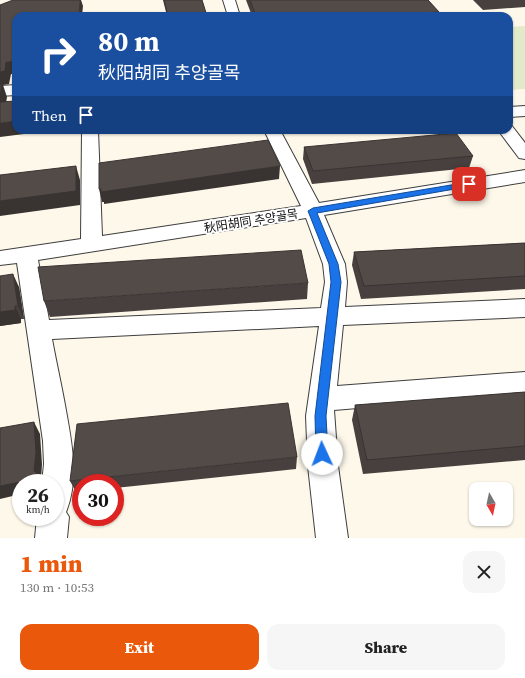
<!DOCTYPE html>
<html lang="en">
<head>
<meta charset="utf-8">
<style>
	body { margin:0; font-family:"Source Serif 4","Noto Sans SC","Noto Sans KR",serif; background:#f6f6f6; color:#222; height:100vh; display:flex; flex-direction:column; font-size:15px; white-space:nowrap }
	* { box-sizing:border-box; margin:0 }
	p { font-size:13px; color:#767676 }
	.icon { flex:none; width:22px; height:22px; fill:none; stroke:currentColor; stroke-width:2; stroke-linecap:round; stroke-linejoin:round }
	.map { position:relative; height:538px; overflow:hidden }
	.drawer { display:flex; flex-direction:column; background:#fff; flex:1 }
	.drawer>* { flex:none }
	.hud { position:absolute; left:12px; top:12px; width:501px; height:122px; border-radius:12px; box-shadow:0 1px 3px #0004; background:#1a4fa0; color:#fff; overflow:hidden }
	.needle { width:26px; rotate:171deg }
	.buttons { position:absolute; left:469px; top:482px; display:grid; gap:8px }
	.buttons a { display:grid; place-items:center; width:44px; height:44px; border-radius:8px; background:#fff; box-shadow:0 1px 3px #0004; font-size:20px }
	.speed { position:absolute; left:12px; top:474px; display:flex; gap:8px; font-size:20px; font-weight:700; text-align:center }
	.speed>* { display:grid; place-content:center; width:52px; height:52px; border-radius:50%; background:#fff; box-shadow:0 1px 3px #0004; line-height:1 }
	.speed small { font-size:10px; font-weight:400 }
	.speed .limit { border:6px solid #d22; background:#fff; color:#111 }
	.pin { position:absolute; display:grid; place-items:center; width:34px; height:34px; color:#fff; margin:-17px; border-radius:8px; box-shadow:0 2px 6px #0006 }
	.me { position:absolute; width:44px; margin:-22px; rotate:358deg; stroke-linejoin:round; filter:drop-shadow(0 0 3px #0008) }
	.turn { display:flex; align-items:center; gap:14px; height:84px; padding:0 20px; font-size:18px }
	.turn .icon { width:52px; height:52px; stroke-width:2.5 }
	.turn b { display:block; font-size:28px; line-height:34px }
	.then { display:flex; align-items:center; height:38px; padding:0 20px; background:#0003; gap:8px; font-size:15px }
	.round { display:grid; place-items:center; flex:none; width:42px; height:42px; border-radius:12px; background:#f6f6f6 }
	.summary { display:flex; align-items:center; justify-content:space-between; height:68px; padding:0 20px }
	h1 { font-size:24px; font-weight:800; line-height:30px; color:#ea580c }
	.action { display:flex; gap:8px; margin-top:auto; padding:8px 20px }
	.action a { flex:1; height:46px; border-radius:12px; background:#ea580c; color:#fff; font-size:16px; font-weight:800; line-height:46px; text-align:center }
	.action a+a { background:#f6f6f6; color:#222 }
	.map>svg:first-child { display:block }
</style>
</head>
<body>
<div class="map">
<svg width="525" height="538" viewBox="0 0 525 538">
	<rect width="100%" height="100%" fill="#fdf8ea"/>
	<polygon fill="#e2ebc9" points="525,26 525,89 509,90 509,27"/>
	<g fill="none" stroke-linecap="round" stroke-linejoin="round">
		<defs>
			<g id="minor">
				<polygon points="223,0 235,0 240,16 228,16"/>
				<polygon points="16,85 16,95 0,96 0,86"/>
				<polygon points="525,106 525,116 509,117 509,107"/>
				<polygon points="509,126 512,126 525,143 525,159 519,158 498,130 509,130"/>
				<path d="M82 130H98L102 236 301 206 264 130H280L319 203 525 170V182L324 215 345 264 347 282 345 307 525 299V317L343 325 337 386 525 372V394L334 410 338 466 348 538H316L308 466 306 416 319 326 52 339C56 361 61 383 65 405 71 439 80 478 66 512L69 517 67 538H35L37 517H55V483H42L44 464 43 441 17 263 0 265V251L81 239ZM306 218 323 264 325 282 321 308 49 320 38 260Z"/>
			</g>
		</defs>
		<use href="#minor" stroke="#3e3e3e" stroke-width="2"/>
		<use href="#minor" fill="#fff" fill-rule="evenodd"/>
	</g>
	<g fill="#47403e">
		<polygon points="163,0 202,0 207,16 167,16"/>
		<polygon points="246,0 428,0 439,12 438,16 252,16"/>
		<polygon points="473,0 525,0 525,7 483,10"/>
		<polygon points="304,147 473,156 469,168 312,184 303,159"/>
		<polygon points="525,243 525,289 361,299 352,265 354,252"/>
		<polygon points="0,276 19,287 24,319 21,319 21,323 0,326"/>
		<polygon points="308,283 307,299 50,317 44,301"/>
		<polygon points="525,392 525,460 363,474 352,420 355,405"/>
		<polygon points="297,457 296,469 115,488 115,483 81,483 81,492 76,492 70,481"/>
	</g>
	<g fill="#393432">
		<polygon points="80,0 81,0 83,6 82,16 79,16"/>
		<polygon points="16,61 16,74 11,74 9,84 3,85 7,97 4,116 0,105 0,72 6,62"/>
		<polygon points="16,121 16,130 56,130 0,137 0,138 0,123"/>
		<polygon points="76,166 80,180 80,205 0,216 0,201"/>
		<polygon points="280,166 279,179 104,204 104,202 102,202 99,189"/>
		<polygon points="13,274 19,287 24,319 18,306"/>
		<polygon points="15,306 21,319 21,323 0,326 0,312"/>
		<polygon points="34,422 40,434 42,464 41,480 43,483 21,483 21,494 0,499 0,486 34,471"/>
	</g>
	<g fill="#524b48" stroke="#393432">
		<polygon points="13,0 80,0 79,16 16,16 16,61 6,62 5,71 0,72 0,5"/>
		<polygon points="164,0 202,0 207,16 168,16"/>
		<polygon points="250,0 428,0 439,12 370,16 256,16"/>
		<polygon points="0,84 2,84 0,98"/>
		<polygon points="16,101 16,121 0,123 0,102"/>
		<polygon points="456,133 473,156 313,171 304,147"/>
		<polygon points="268,140 280,166 101,192 101,189 99,189 99,163"/>
		<polygon points="76,166 76,191 0,201 0,175"/>
		<polygon points="525,243 525,276 364,286 354,252"/>
		<polygon points="301,250 308,283 44,301 38,267"/>
		<polygon points="13,274 18,306 15,306 15,310 0,312 0,276"/>
		<polygon points="525,392 525,446 367,460 355,405"/>
		<polygon points="288,403 297,457 70,481 77,424"/>
		<polygon points="34,422 36,452 34,471 37,473 36,479 0,486 0,428"/>
	</g>
	<polygon fill="#1a73e8" stroke="#114b97" points="469,182 472,183 472,186 317,213 338,264 341,282 326,416 328,454 326,457 322,459 318,457 316,454 315,416 331,282 329,264 308,211 313,208"/>
	<g text-anchor="middle" dominant-baseline="central" stroke-width="4" stroke-linejoin="round" paint-order="stroke">
		<g font-size="12" fill="#0b0b0b" stroke="#fff">
			<text transform="translate(251 221) rotate(-9)">秋阳胡同 추양골목</text>
		</g>
	</g>
</svg>
<div class="buttons">
<a><svg class="needle" viewBox="-14 -14 28 28"><path d="M0-13l5 13h-10z" fill="#e53935"/><path d="M0 13l5-13h-10z" fill="#767676"/></svg></a>
</div>
<div class="speed"><div>26<small>km/h</small></div><div class="limit">30</div></div>
<div class="pin" style="left:469px;top:184px;background:#d93025"><svg class="icon" aria-label="arrive" viewBox="0 0 24 24"><path d="M6 21V4h12l-3 4 3 4H6"/></svg></div>
<svg class="me" style="left:322px;top:454px" viewBox="-20 -20 40 40"><circle r="19" fill="#fff"/><path d="M0-13L10 11 0 6-10 11z" fill="#1a73e8"/></svg>
<div class="hud">
<div class="turn"><svg class="icon" aria-label="right" viewBox="0 0 24 24"><path d="M7 20v-9h11M14 6l5 5-5 5"/></svg><div><b>80 m</b>秋阳胡同 추양골목</div></div>
<div class="then">Then<svg class="icon" aria-label="arrive" viewBox="0 0 24 24"><path d="M6 21V4h12l-3 4 3 4H6"/></svg></div>
</div>
</div>
<section class="drawer">
<div class="summary"><div><h1>1 min</h1><p>130 m · 10:53</p></div><a class="round"><svg class="icon" aria-label="close" viewBox="0 0 24 24"><path d="M6 6l12 12M18 6L6 18"/></svg></a></div>
<div class="action"><a>Exit</a><a>Share</a></div>
</section>
</body>
</html>
